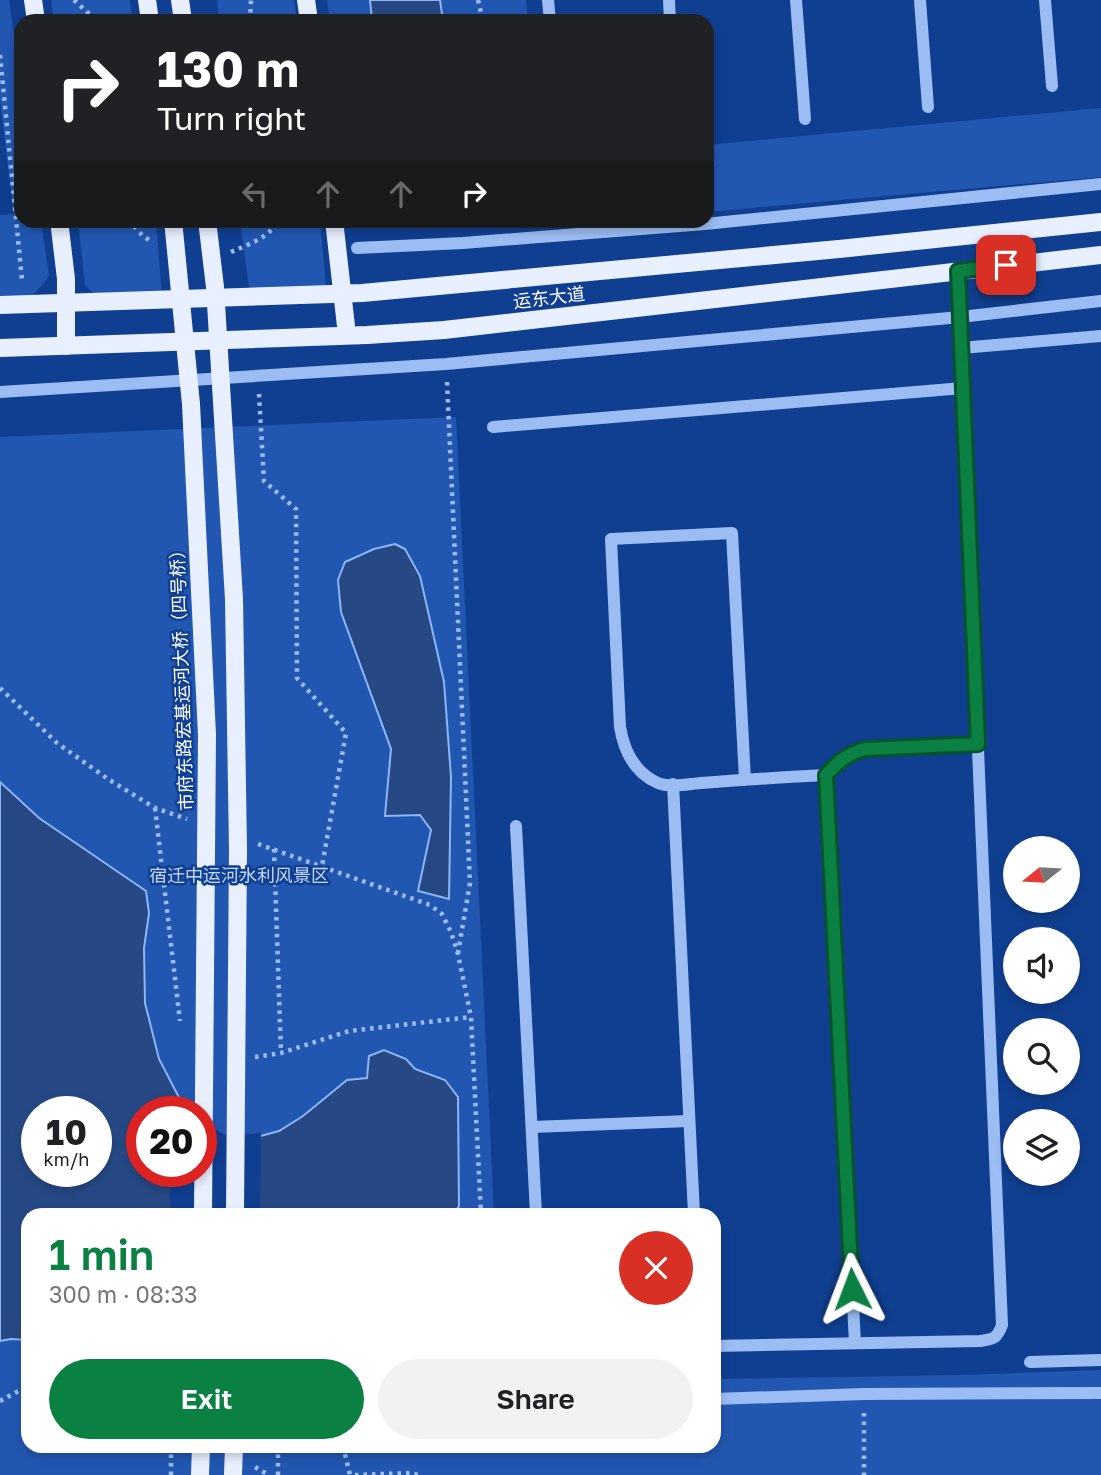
<!DOCTYPE html>
<html lang="en">
<head>
<meta charset="utf-8">
<style>
	body { margin:0; font-family:"Golos Text","Noto Sans SC",sans-serif; background:#f2f2f2; color:#202124; height:100vh; display:flex; flex-direction:column; font-size:26px; white-space:nowrap }
	* { box-sizing:border-box; margin:0 }
	p { font-size:23px; color:#757577 }
	.icon { flex:none; width:38px; height:38px; fill:none; stroke:currentColor; stroke-width:2; stroke-linecap:round; stroke-linejoin:round }
	.map { position:relative; flex:1; overflow:hidden }
	.side { position:absolute; left:21px; top:1208px; width:700px; height:245px; display:flex; flex-direction:column; background:#fff; border-radius:21px; box-shadow:0 4px 10px #0003 }
	.side>* { flex:none }
	.hud { position:absolute; left:14px; top:14px; width:700px; height:214px; border-radius:21px; box-shadow:0 4px 10px #0003; background:#202124; color:#fff; overflow:hidden }
	.needle { width:46px; rotate:252deg }
	.controls { position:absolute; left:1003px; top:836px; display:grid; gap:14px }
	.controls a { display:grid; place-items:center; width:77px; height:77px; border-radius:50%; background:#fff; box-shadow:0 4px 10px #0003; font-size:35px }
	.speed { position:absolute; left:21px; top:1096px; display:flex; gap:14px; font-size:35px; font-weight:700; text-align:center }
	.speed>* { display:grid; place-content:center; width:91px; height:91px; border-radius:50%; background:#fff; box-shadow:0 4px 10px #0003; line-height:1 }
	.speed small { font-size:18px; font-weight:400 }
	.speed .limit { border:10px solid #d22; background:#fff; color:#111 }
	.pin { position:absolute; display:grid; place-items:center; width:60px; height:60px; color:#fff; margin:-30px; border-radius:14px; box-shadow:0 4px 10px #0006 }
	.me { position:absolute; width:77px; margin:-38px; rotate:357deg; stroke-linejoin:round; filter:drop-shadow(0 0 5px #0008) }
	.turn { display:flex; align-items:center; gap:24px; height:147px; padding:0 28px; font-size:32px }
	.turn .icon { width:91px; height:91px; stroke-width:2.5 }
	.turn b { display:block; font-size:49px; line-height:60px }
	.lanes { display:flex; align-items:center; height:66px; padding:0 28px; background:#0003; justify-content:center; gap:35px; direction:ltr }
	.lanes .off { opacity:.35 }
	.round { display:grid; place-items:center; flex:none; width:74px; height:74px; border-radius:37px; background:#f2f2f2 }
	.overview { display:flex; align-items:center; justify-content:space-between; height:119px; padding:0 28px }
	h1 { font-size:42px; font-weight:600; line-height:52px; color:#0b8043 }
	.primary-button { display:flex; gap:14px; margin-top:auto; padding:14px 28px }
	.primary-button a { flex:1; height:80px; border-radius:42px; background:#0b8043; color:#fff; font-size:28px; font-weight:600; line-height:80px; text-align:center }
	.primary-button a+a { background:#f2f2f2; color:#202124 }
	.map>svg:first-child { display:block }
</style>
</head>
<body>
<div class="map">
<svg width="1101" height="1475" viewBox="0 0 1101 1475">
	<rect width="100%" height="100%" fill="#103f91"/>
	<g fill="#2257b1" fill-rule="evenodd">
		<path d="M0 0H9L21 83V220L41 221 49 276C37 293 21 309 0 310V215L14 214 0 100Z"/>
		<polygon points="51,0 130,0 132,21 54,21"/>
		<polygon points="217,0 294,0 297,21 219,21"/>
		<polygon points="327,0 526,0 528,21 330,21"/>
		<polygon points="1101,108 1101,177 707,212 707,145"/>
		<polygon points="78,221 156,221 162,297 101,301 85,285"/>
		<polygon points="240,221 320,221 326,286 258,295 249,287"/>
		<path d="M456 417 494 1214H28V1446H714V1379L963 1375 1101 1370V1475H0V437ZM37 1111H96V1171H37ZM142 1111H201V1171H142Z"/>
	</g>
	<g fill="#264986" stroke="#8db6f7" stroke-width="2" fill-rule="evenodd">
		<polygon points="370,0 440,0 443,21 372,21"/>
		<polygon points="395,544 405,549 420,576 444,682 451,777 449,899 418,891 431,830 420,815 385,816 391,749 341,612 338,580 345,562 374,549"/>
		<path d="M0 782 39 818 146 891 149 913 144 948 145 1003 159 1059 186 1111H142V1171H201L225 1138H253L279 1131 303 1116 347 1080 367 1078 369 1056 384 1050 406 1059 415 1069 445 1080 458 1097 459 1206 454 1214H28V1340L11 1339 0 1341ZM37 1111H96V1171H37Z"/>
	</g>
	<polygon fill="#103f91" points="203,1122 225,1135 253,1134 261,1132 260,1214 170,1214 170,1171 201,1171"/>
	<g fill="none" stroke-linecap="round" stroke-linejoin="round">
		<g stroke="#9cbdf3" stroke-width="4.5" stroke-dasharray="3.5 5" stroke-linecap="butt">
			<polyline points="74,0 97,21"/>
			<polyline points="478,0 483,21"/>
			<polyline points="250,21 251,0"/>
			<polyline points="0,55 22,280"/>
			<polyline points="128,220 142,235 153,243"/>
			<path d="M231 252C249 244 269 238 279 220"/>
			<polyline points="447,382 470,883 458,953"/>
			<polyline points="259,394 264,481 296,509 297,678 346,733 322,866"/>
			<polyline points="0,688 57,743 108,779 155,808 187,819"/>
			<polyline points="155,808 180,1021"/>
			<polyline points="258,844 430,905 442,914 451,932 458,954 471,1017 481,1214"/>
			<polyline points="274,849 281,1053"/>
			<polyline points="255,1057 281,1053 349,1031 471,1017"/>
			<polyline points="0,1401 28,1386"/>
			<polyline points="864,1413 864,1475"/>
			<polyline points="171,1446 171,1475"/>
			<polyline points="278,1446 278,1475"/>
			<polyline points="343,1446 350,1475"/>
			<polyline points="255,1467 269,1475"/>
			<polyline points="355,1475 411,1473 418,1475"/>
		</g>
		<g stroke="#9cbdf3" stroke-width="12">
			<polyline points="548,0 550,21"/>
			<polyline points="669,0 670,21"/>
			<polyline points="796,0 805,119"/>
			<polyline points="920,0 928,107"/>
			<polyline points="1045,0 1052,86"/>
			<polyline points="357,248 463,243 705,224 1101,184"/>
			<polyline points="961,348 1101,336"/>
			<polyline points="0,392 446,364 960,317 1101,301"/>
			<polyline points="493,427 963,388"/>
			<path d="M826 775C838 762 847 754 865 749L978 744"/>
			<path d="M745 780 732 533 611 539 620 727C624 751 635 773 658 783 669 788 688 784 701 783 742 780 784 777 826 775L855 1343"/>
			<polyline points="673,784 694,1214"/>
			<polyline points="516,826 536,1214"/>
			<polyline points="532,1127 689,1121"/>
			<path d="M714 1346 980 1341C993 1339 997 1339 1002 1325L958 270"/>
			<polyline points="1030,1362 1101,1360"/>
			<polyline points="714,1399 864,1394 1101,1393"/>
		</g>
		<g stroke="#e8efff" stroke-width="18">
			<polyline points="33,0 36,21"/>
			<polyline points="147,0 150,21"/>
			<polyline points="180,0 183,21"/>
			<polyline points="306,0 309,21"/>
			<polyline points="59,220 66,279 66,346"/>
			<polyline points="334,220 347,335"/>
			<polyline points="0,305 362,293 839,249 1101,222"/>
			<polyline points="0,348 367,335 444,330 1101,255"/>
			<polyline points="200,1475 201,1446"/>
		</g>
		<g stroke="#e8efff" stroke-width="18">
			<polyline points="173,220 191,404 207,735 203,1214"/>
			<polyline points="207,220 215,287 234,599 238,850 235,1214"/>
			<polyline points="233,1475 234,1446"/>
		</g>
	</g>
	<g fill="none" stroke-linecap="round" stroke-linejoin="round">
		<defs>
			<path id="route" d="M852 1289 826 775C838 762 847 754 865 749L978 744 958 271 1006 265"/>
		</defs>
		<use href="#route" stroke="#07532c" stroke-width="18"/>
		<use href="#route" stroke="#0b8043" stroke-width="12"/>
	</g>
	<g text-anchor="middle" dominant-baseline="central" stroke-width="5" stroke-linejoin="round" paint-order="stroke">
		<g font-size="18" fill="#fff" stroke="#103f91">
			<text transform="translate(549 297) rotate(-7)">运东大道</text>
			<text transform="translate(181 676) rotate(-92)">市府东路宏基运河大桥（四号桥）</text>
		</g>
		<g font-size="18" fill="#c3d9fd" stroke="#103f91">
			<text x="239" y="875">宿迁中运河水利风景区</text>
		</g>
	</g>
</svg>
<div class="controls">
<a><svg class="needle" viewBox="-14 -14 28 28"><path d="M0-13l5 13h-10z" fill="#e53935"/><path d="M0 13l5-13h-10z" fill="#757577"/></svg></a>
<a><svg class="icon" aria-label="sound" viewBox="0 0 24 24"><path d="M4 9h4l5-4v14l-5-4H4zM17 9q2 3 0 6"/></svg></a>
<a><svg class="icon" aria-label="search" viewBox="0 0 24 24"><circle cx="10" cy="10" r="6"/><path d="M15 15l6 6"/></svg></a>
<a><svg class="icon" aria-label="layers" viewBox="0 0 24 24"><path d="M12 4l9 5-9 5-9-5zM3 14l9 5 9-5"/></svg></a>
</div>
<div class="speed"><div>10<small>km/h</small></div><div class="limit">20</div></div>
<div class="pin" style="left:1006px;top:265px;background:#d93025"><svg class="icon" aria-label="arrive" viewBox="0 0 24 24"><path d="M6 21V4h12l-3 4 3 4H6"/></svg></div>
<svg class="me" style="left:852px;top:1289px" viewBox="-20 -20 40 40"><path d="M0-17L14 15 0 8-14 15z" fill="#0b8043" stroke="#fff" stroke-width="4"/></svg>
<div class="hud">
<div class="turn"><svg class="icon" aria-label="right" viewBox="0 0 24 24"><path d="M7 20v-9h11M14 6l5 5-5 5"/></svg><div><b>130 m</b>Turn right</div></div>
<div class="lanes"><svg class="icon off" aria-label="left" viewBox="0 0 24 24"><path d="M17 20v-9H6M10 6l-5 5 5 5"/></svg><svg class="icon off" aria-label="ahead" viewBox="0 0 24 24"><path d="M12 20V5M6 11l6-6 6 6"/></svg><svg class="icon off" aria-label="ahead" viewBox="0 0 24 24"><path d="M12 20V5M6 11l6-6 6 6"/></svg><svg class="icon" aria-label="right" viewBox="0 0 24 24"><path d="M7 20v-9h11M14 6l5 5-5 5"/></svg></div>
</div>
<section class="side">
<div class="overview"><div><h1>1 min</h1><p>300 m · 08:33</p></div><a class="round" style="background:#d93025;color:#fff"><svg class="icon" aria-label="close" viewBox="0 0 24 24"><path d="M6 6l12 12M18 6L6 18"/></svg></a></div>
<div class="primary-button"><a>Exit</a><a>Share</a></div>
</section>
</div>
</body>
</html>
